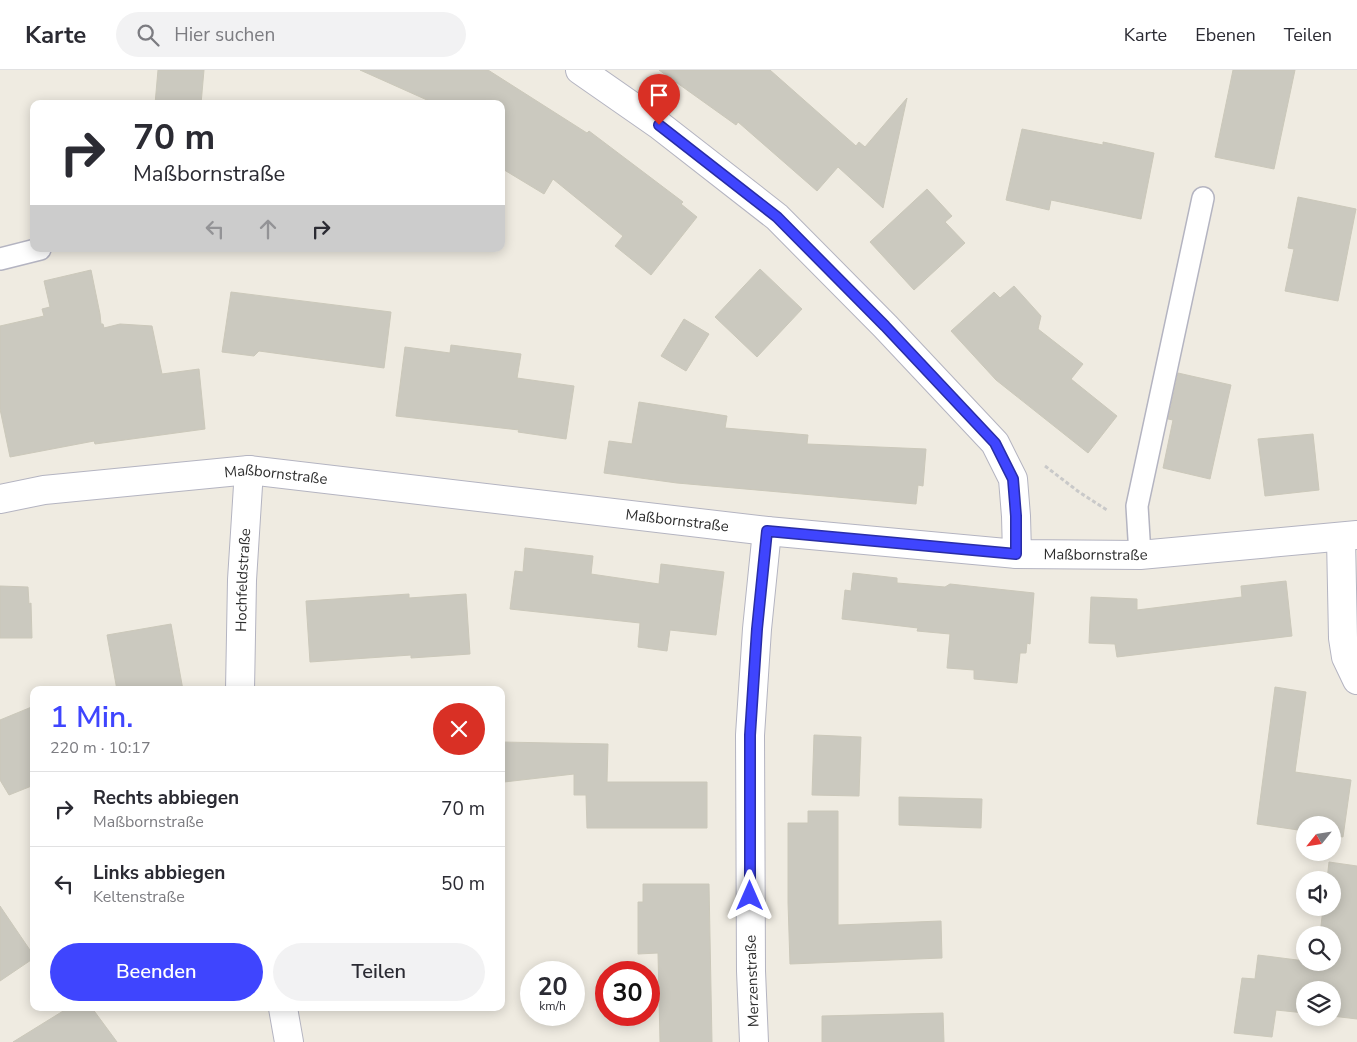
<!DOCTYPE html>
<html lang="de">
<head>
<meta charset="utf-8">
<style>
	body { margin:0; font-family:"Nunito Sans",sans-serif; background:#f2f2f3; color:#2b2b33; height:100vh; display:flex; flex-direction:column; font-size:19px; white-space:nowrap }
	* { box-sizing:border-box; margin:0 }
	p { font-size:16px; color:#7c7c81 }
	.icon { flex:none; width:28px; height:28px; fill:none; stroke:currentColor; stroke-width:2; stroke-linecap:round; stroke-linejoin:round }
	.map { position:relative; flex:1; overflow:hidden }
	.side { position:absolute; left:30px; top:616px; width:475px; height:325px; display:flex; flex-direction:column; background:#fff; border-radius:10px; box-shadow:0 2px 12px #0003 }
	.side>* { flex:none }
	.top-card { position:absolute; left:30px; top:30px; width:475px; height:152px; border-radius:10px; box-shadow:0 2px 12px #0003; background:#fff; color:#2b2b33; overflow:hidden }
	.needle { width:32px; rotate:240deg }
	.tools { position:absolute; left:1296px; top:746px; display:grid; gap:10px }
	.tools a { display:grid; place-items:center; width:45px; height:45px; border-radius:50%; background:#fff; box-shadow:0 2px 12px #0003; font-size:25px }
	.speed { position:absolute; left:520px; top:891px; display:flex; gap:10px; font-size:25px; font-weight:700; text-align:center }
	.speed>* { display:grid; place-content:center; width:65px; height:65px; border-radius:50%; background:#fff; box-shadow:0 2px 12px #0003; line-height:1 }
	.speed small { font-size:12px; font-weight:400 }
	.speed .limit { border:8px solid #d22; background:#fff; color:#111 }
	.pin { position:absolute; display:grid; place-items:center; width:42px; height:42px; color:#fff; margin:-51px -21px; border-radius:50% 50% 50% 0; rotate:-45deg; box-shadow:0 0 5px #0007 }
	.pin .icon { rotate:45deg }
	.me { position:absolute; width:55px; margin:-28px; rotate:0deg; stroke-linejoin:round; filter:drop-shadow(0 0 4px #0008) }
	.turn { display:flex; align-items:center; gap:18px; height:105px; padding:0 20px; font-size:22px }
	.turn .icon { width:65px; height:65px; stroke-width:2.5 }
	.turn b { display:block; font-size:35px; line-height:42px }
	.lanes { display:flex; align-items:center; height:48px; padding:0 20px; background:#0003; justify-content:center; gap:25px; direction:ltr }
	.lanes .off { opacity:.35 }
	.round { display:grid; place-items:center; flex:none; width:52px; height:52px; border-radius:26px; background:#f2f2f3 }
	.headline { display:flex; align-items:center; justify-content:space-between; height:85px; padding:0 20px }
	h1 { font-size:30px; font-weight:600; line-height:38px; color:#3f45fe }
	.action { display:flex; gap:10px; margin-top:auto; padding:10px 20px }
	.action a { flex:1; height:58px; border-radius:30px; background:#3f45fe; color:#fff; font-size:20px; font-weight:600; line-height:58px; text-align:center }
	.action a+a { background:#f2f2f3; color:#2b2b33 }
	ul { padding:0; list-style:none }
	li { display:flex; align-items:center; gap:15px; height:75px; padding:0 20px; border-top:1px solid #e1e1e2 }
	li div { flex:1 }
	li b { display:block; font-size:19px }
	li em { font-style:normal }
	header { display:flex; align-items:center; gap:30px; box-sizing:border-box; height:70px; padding:0 25px; background:#fff; border-bottom:1px solid #e1e1e2 }
	header strong { font-size:24px }
	nav { display:flex; gap:28px; margin-inline-start:auto; font-size:18px }
	.search { width:350px; height:45px; background:#f2f2f3; display:flex; align-items:center; gap:12px; box-sizing:border-box; padding:0 18px; border-radius:28px; color:#7c7c81; font-size:19px }
	.map>svg:first-child { display:block }
</style>
</head>
<body>
<header>
<strong>Karte</strong>
<div class="search"><svg class="icon" aria-label="search" viewBox="0 0 24 24"><circle cx="10" cy="10" r="6"/><path d="M15 15l6 6"/></svg>Hier suchen</div>
<nav><a>Karte</a><a>Ebenen</a><a>Teilen</a></nav>
</header>
<div class="map">
<svg width="1357" height="972" viewBox="0 0 1357 972">
	<rect width="100%" height="100%" fill="#efebe1"/>
	<g fill="#cbc9bf" stroke="#cbc8ba">
		<polygon points="158,0 204,0 201,34 155,34"/>
		<polygon points="360,0 488,0 587,63 589,61 683,132 681,134 697,147 651,205 615,176 623,166 553,109 544,124 501,98 501,34 436,34"/>
		<polygon points="659,0 770,0 856,76 859,72 865,77 907,28 883,138 838,97 817,121 738,52 736,55"/>
		<polygon points="1233,0 1295,0 1274,99 1215,87"/>
		<polygon points="1022,59 1103,75 1103,72 1154,83 1141,149 1051,130 1049,140 1006,130"/>
		<polygon points="927,119 952,146 945,152 965,173 914,220 870,172"/>
		<polygon points="1298,127 1356,139 1338,231 1285,221 1294,179 1288,178"/>
		<polygon points="760,199 802,239 757,287 715,247"/>
		<polygon points="91,200 100,244 101,254 103,254 104,258 120,254 152,256 162,304 199,299 205,359 95,374 94,371 10,387 0,339 0,256 44,246 42,239 50,237 44,211"/>
		<polygon points="1014,216 1041,246 1038,259 1083,294 1071,309 1117,346 1088,383 996,310 951,261 994,222 1000,228"/>
		<polygon points="231,222 391,242 384,298 259,281 254,286 222,282"/>
		<polygon points="684,249 709,264 686,301 661,286"/>
		<polygon points="451,275 521,284 517,308 574,316 566,369 518,362 519,360 396,346 405,277 450,283"/>
		<polygon points="1178,303 1231,315 1210,409 1163,398 1173,350 1168,349"/>
		<polygon points="639,332 727,346 725,358 808,365 807,374 926,379 923,416 918,415 916,434 677,413 604,403 609,371 632,374"/>
		<polygon points="1313,364 1319,420 1265,426 1258,369"/>
		<polygon points="525,478 593,486 591,504 659,514 661,494 724,502 716,565 670,560 667,581 638,577 640,553 510,539 515,501 523,502"/>
		<polygon points="853,503 897,508 897,513 945,517 950,514 1034,523 1030,574 1027,573 1026,583 1020,583 1017,613 974,609 974,600 947,598 950,564 917,561 918,558 842,549 845,520 851,521"/>
		<polygon points="1286,511 1292,566 1117,587 1115,574 1089,573 1091,527 1137,529 1137,540 1242,527 1241,516"/>
		<polygon points="0,516 28,517 29,534 31,533 32,568 0,568"/>
		<polygon points="409,524 409,528 466,524 470,584 411,588 411,585 310,592 306,531"/>
		<polygon points="171,554 183,620 117,620 107,565"/>
		<polygon points="1275,617 1306,622 1295,702 1351,710 1343,767 1332,765 1332,755 1305,755 1305,761 1257,754"/>
		<polygon points="34,636 34,715 9,725 0,710 0,650"/>
		<polygon points="814,665 861,667 859,726 812,725"/>
		<polygon points="501,672 608,674 607,712 707,712 707,758 587,758 586,725 574,725 574,704 504,712"/>
		<polygon points="899,727 982,729 981,758 899,755"/>
		<polygon points="808,741 838,741 838,855 941,851 942,888 790,894 788,832 788,753 808,753"/>
		<polygon points="1329,792 1357,796 1357,949 1332,946 1332,920 1305,920 1305,943 1276,940 1272,967 1234,963 1242,908 1255,909 1258,885 1305,891 1305,892 1332,892 1332,865 1320,865 1323,838 1332,838 1332,810 1327,810"/>
		<polygon points="643,814 709,814 712,972 660,972 658,883 638,884 638,832 643,832"/>
		<polygon points="0,836 34,886 34,888 0,911"/>
		<polygon points="68,938 92,938 117,972 13,972"/>
		<polygon points="943,943 944,972 822,972 822,946"/>
	</g>
	<g fill="none" stroke-linecap="round" stroke-linejoin="round">
		<defs>
			<g id="service">
				<polyline points="0,189 40,179"/>
				<polyline points="1140,485 1137,436 1203,128"/>
			</g>
			<g id="minor">
				<polyline points="580,0 659,55 777,147 885,256 995,373 1013,409 1016,446 1017,484"/>
				<path id="s1" d="M0 429 44 420 249 400 767 461 1017 484 1140 485 1357 465"/>
				<polyline points="1341,468 1343,568 1346,587 1357,610"/>
				<path id="s2" d="M240 620 242 510 249 400"/>
				<polyline points="283,938 289,972"/>
				<polyline points="754,972 751,901 750,665 757,559 767,461"/>
			</g>
		</defs>
		<use href="#service" stroke="#b4b4c1" stroke-width="24"/>
		<use href="#minor" stroke="#b4b4c1" stroke-width="30"/>
		<polyline stroke="#c9c9c9" stroke-width="3" stroke-dasharray="4 2.5" stroke-linecap="butt" points="1045,396 1079,422 1107,440"/>
		<use href="#service" stroke="#fff" stroke-width="21"/>
		<use href="#minor" stroke="#fff" stroke-width="28"/>
	</g>
	<g fill="none" stroke-linecap="round" stroke-linejoin="round">
		<defs>
			<polyline id="route" points="659,55 777,147 885,256 995,373 1013,409 1016,446 1016,484 767,461 757,559 750,665 750,826"/>
		</defs>
		<use href="#route" stroke="#292da5" stroke-width="12"/>
		<use href="#route" stroke="#3f45fe" stroke-width="9"/>
	</g>
	<g text-anchor="middle" dominant-baseline="central" stroke-width="4.5" stroke-linejoin="round" paint-order="stroke">
		<g font-size="15" fill="#2e2e2e" stroke="#fff">
			<text stroke="none"><textPath href="#s1" startOffset="278">Maßbornstraße</textPath></text>
			<text stroke="none"><textPath href="#s1" startOffset="682">Maßbornstraße</textPath></text>
			<text stroke="none"><textPath href="#s1" startOffset="1102">Maßbornstraße</textPath></text>
			<text stroke="none"><textPath href="#s2" startOffset="110">Hochfeldstraße</textPath></text>
			<text transform="translate(752 911) rotate(-92)">Merzenstraße</text>
		</g>
	</g>
</svg>
<div class="tools">
<a><svg class="needle" viewBox="-14 -14 28 28"><path d="M0-13l5 13h-10z" fill="#e53935"/><path d="M0 13l5-13h-10z" fill="#7c7c81"/></svg></a>
<a><svg class="icon" aria-label="sound" viewBox="0 0 24 24"><path d="M4 9h4l5-4v14l-5-4H4zM17 9q2 3 0 6"/></svg></a>
<a><svg class="icon" aria-label="search" viewBox="0 0 24 24"><circle cx="10" cy="10" r="6"/><path d="M15 15l6 6"/></svg></a>
<a><svg class="icon" aria-label="layers" viewBox="0 0 24 24"><path d="M12 4l9 5-9 5-9-5zM3 14l9 5 9-5"/></svg></a>
</div>
<div class="speed"><div>20<small>km/h</small></div><div class="limit">30</div></div>
<div class="pin" style="left:659px;top:55px;background:#d93025"><svg class="icon" aria-label="arrive" viewBox="0 0 24 24"><path d="M6 21V4h12l-3 4 3 4H6"/></svg></div>
<svg class="me" style="left:750px;top:826px" viewBox="-20 -20 40 40"><path d="M0-17L14 15 0 8-14 15z" fill="#3f45fe" stroke="#fff" stroke-width="4"/></svg>
<div class="top-card">
<div class="turn"><svg class="icon" aria-label="right" viewBox="0 0 24 24"><path d="M7 20v-9h11M14 6l5 5-5 5"/></svg><div><b>70 m</b>Maßbornstraße</div></div>
<div class="lanes"><svg class="icon off" aria-label="left" viewBox="0 0 24 24"><path d="M17 20v-9H6M10 6l-5 5 5 5"/></svg><svg class="icon off" aria-label="ahead" viewBox="0 0 24 24"><path d="M12 20V5M6 11l6-6 6 6"/></svg><svg class="icon" aria-label="right" viewBox="0 0 24 24"><path d="M7 20v-9h11M14 6l5 5-5 5"/></svg></div>
</div>
<section class="side">
<div class="headline"><div><h1>1 Min.</h1><p>220 m · 10:17</p></div><a class="round" style="background:#d93025;color:#fff"><svg class="icon" aria-label="close" viewBox="0 0 24 24"><path d="M6 6l12 12M18 6L6 18"/></svg></a></div>
<ul>
<li><svg class="icon" aria-label="right" viewBox="0 0 24 24"><path d="M7 20v-9h11M14 6l5 5-5 5"/></svg><div><b>Rechts abbiegen</b><p>Maßbornstraße</p></div><em>70 m</em></li>
<li><svg class="icon" aria-label="left" viewBox="0 0 24 24"><path d="M17 20v-9H6M10 6l-5 5 5 5"/></svg><div><b>Links abbiegen</b><p>Keltenstraße</p></div><em>50 m</em></li>
</ul>
<div class="action"><a>Beenden</a><a>Teilen</a></div>
</section>
</div>
</body>
</html>
